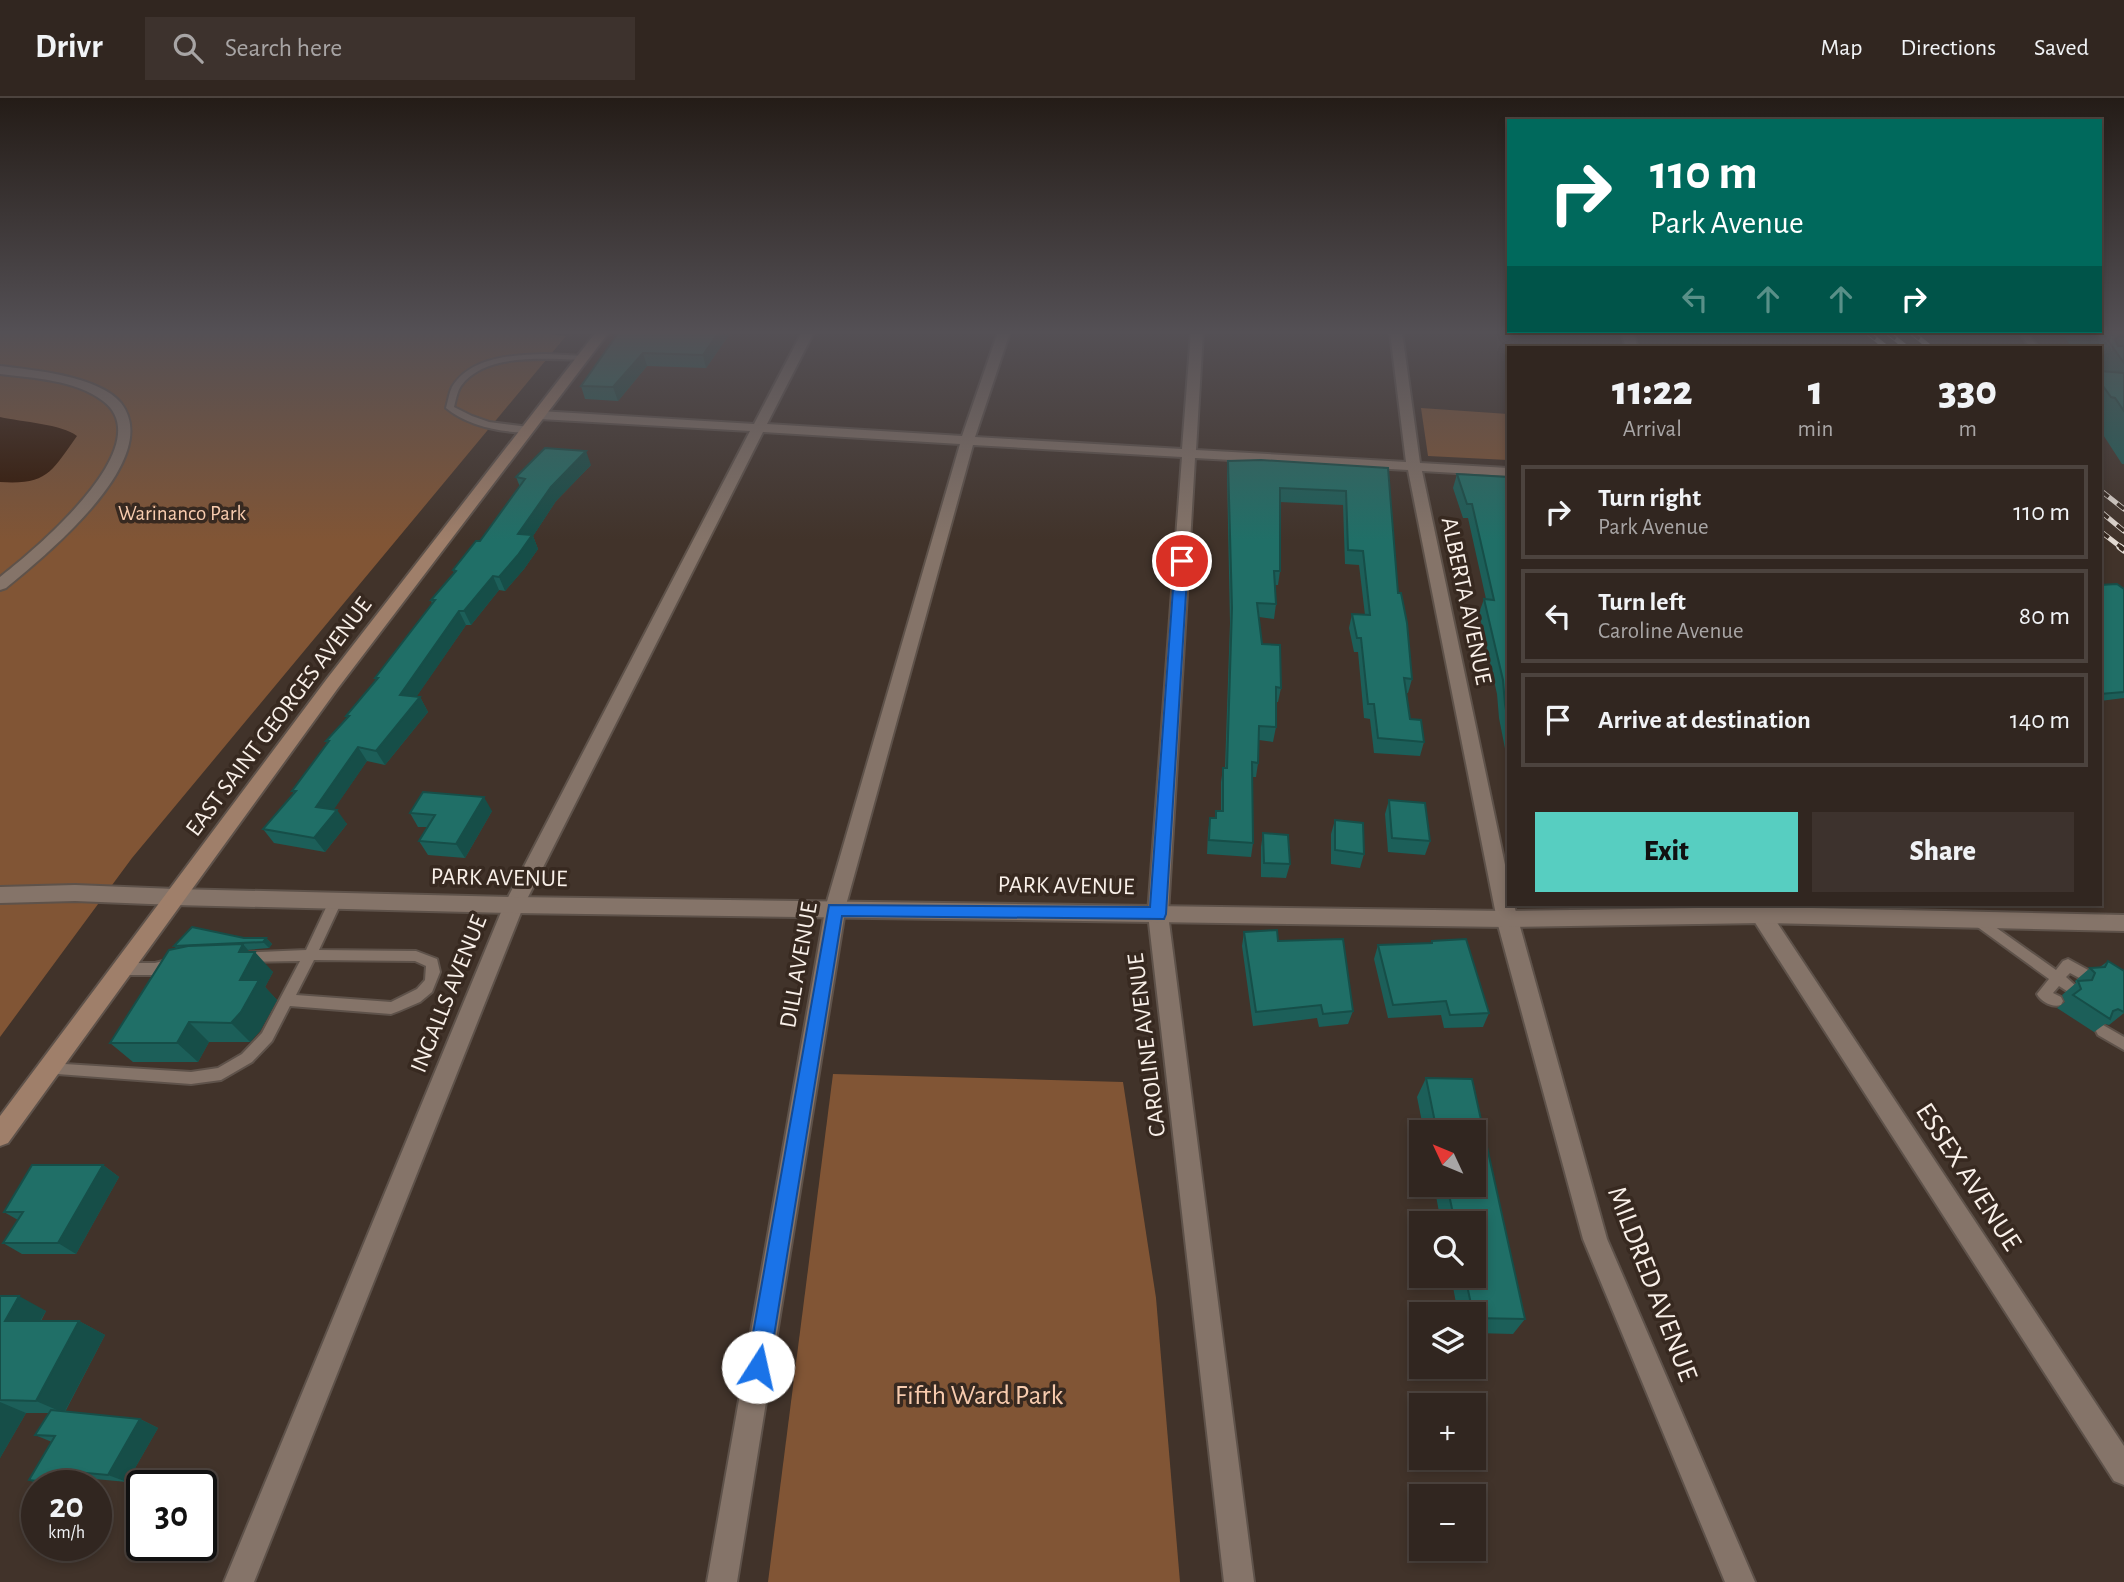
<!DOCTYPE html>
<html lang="en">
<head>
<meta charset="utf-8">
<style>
	body { margin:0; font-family:"Alegreya Sans",sans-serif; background:#3d322d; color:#f1f3f6; height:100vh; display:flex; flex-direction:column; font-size:26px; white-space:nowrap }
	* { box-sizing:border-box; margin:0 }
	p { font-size:23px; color:#a8a5a5 }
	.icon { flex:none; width:38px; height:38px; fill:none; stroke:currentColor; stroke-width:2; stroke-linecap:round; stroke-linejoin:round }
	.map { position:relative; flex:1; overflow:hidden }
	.sheet { position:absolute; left:1507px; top:248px; width:595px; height:560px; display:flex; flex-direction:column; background:#312620; border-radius:0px; box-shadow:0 4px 10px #0003,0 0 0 2px #4c433e }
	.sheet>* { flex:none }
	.guide { position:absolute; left:1507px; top:21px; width:595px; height:214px; border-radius:0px; box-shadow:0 4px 10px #0003,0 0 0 2px #4c433e; background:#00695c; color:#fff; overflow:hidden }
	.needle { width:46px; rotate:314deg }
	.buttons { position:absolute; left:1409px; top:1022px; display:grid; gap:14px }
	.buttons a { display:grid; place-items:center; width:77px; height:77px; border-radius:0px; background:#312620; box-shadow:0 4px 10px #0003,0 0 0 2px #4c433e; font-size:35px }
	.speed { position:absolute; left:21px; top:1372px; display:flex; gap:14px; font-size:35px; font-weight:700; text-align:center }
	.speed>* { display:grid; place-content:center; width:91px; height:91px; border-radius:50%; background:#312620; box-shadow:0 4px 10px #0003,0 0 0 2px #4c433e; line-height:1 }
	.speed small { font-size:18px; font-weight:400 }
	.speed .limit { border:4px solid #111; border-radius:10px; background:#fff; color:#111 }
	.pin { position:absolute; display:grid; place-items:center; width:60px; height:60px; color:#fff; margin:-30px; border:4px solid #fff; border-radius:50%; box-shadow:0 2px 7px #0007 }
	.me { position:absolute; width:77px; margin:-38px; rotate:10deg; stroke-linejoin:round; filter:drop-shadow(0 0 5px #0008) }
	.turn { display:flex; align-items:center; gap:24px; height:147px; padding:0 28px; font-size:32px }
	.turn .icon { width:91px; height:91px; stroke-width:2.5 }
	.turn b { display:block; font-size:49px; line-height:60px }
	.lanes { display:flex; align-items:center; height:66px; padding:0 28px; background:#0003; justify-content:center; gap:35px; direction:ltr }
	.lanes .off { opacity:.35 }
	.eta { display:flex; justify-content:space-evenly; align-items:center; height:119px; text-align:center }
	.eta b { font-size:42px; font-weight:800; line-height:49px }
	.button { display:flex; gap:14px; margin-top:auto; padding:14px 28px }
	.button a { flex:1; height:80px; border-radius:0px; background:#57cec1; color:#111; font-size:28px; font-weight:800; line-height:80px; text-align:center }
	.button a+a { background:#3d322d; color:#f1f3f6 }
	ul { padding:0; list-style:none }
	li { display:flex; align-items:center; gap:21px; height:94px; margin:0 14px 10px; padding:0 14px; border:4px solid #4c433e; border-radius:0px }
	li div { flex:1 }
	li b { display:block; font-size:26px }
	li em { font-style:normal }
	header { display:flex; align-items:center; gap:42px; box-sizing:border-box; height:98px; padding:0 35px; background:#312620; border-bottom:2px solid #4c433e }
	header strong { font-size:33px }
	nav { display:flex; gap:38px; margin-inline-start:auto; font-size:24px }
	.search { width:490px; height:63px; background:#3d322d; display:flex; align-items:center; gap:18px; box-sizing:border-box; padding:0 24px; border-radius:0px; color:#a8a5a5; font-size:26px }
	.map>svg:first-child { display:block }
</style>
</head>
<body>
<header>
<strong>Drivr</strong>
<div class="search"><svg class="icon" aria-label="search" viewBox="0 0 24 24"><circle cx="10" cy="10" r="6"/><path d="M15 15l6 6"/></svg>Search here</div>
<nav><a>Map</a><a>Directions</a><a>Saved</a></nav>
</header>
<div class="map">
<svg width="2124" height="1484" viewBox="0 0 2124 1484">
	<rect width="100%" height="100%" fill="#41332a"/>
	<g fill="#815535">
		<polygon points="0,234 532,234 566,238 132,760 0,939"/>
		<polygon points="1421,310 1508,316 1508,362 1428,358"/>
		<polygon points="833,976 1123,984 1156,1200 1180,1484 768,1484"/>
	</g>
	<path fill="#321400" d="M0 319C22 324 62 326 77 338 51 374 48 387 0 384Z"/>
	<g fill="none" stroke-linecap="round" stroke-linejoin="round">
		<defs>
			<g id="service">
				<polygon points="2018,234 2026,234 2039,250 2031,250"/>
				<path d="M546 256 585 258 589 260 585 262C548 261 485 254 461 288 457 294 456 302 454 309L472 318 489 324 529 329 533 332 532 334C505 336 467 328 446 310 448 303 449 295 452 289 471 258 514 257 546 256Z"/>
				<path d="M336 798 341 799 342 803 319 852 416 853 437 861 440 874 432 894 420 904 399 913 391 916 290 908 272 943 252 964 221 982 191 986 44 975 42 971 44 967 49 965 191 974 218 970 242 956 262 935 300 863 244 864 239 863 237 859 239 855 306 852 331 799ZM314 862 415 863 426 868 425 882 417 891 391 904 296 897Z"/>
				<path d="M1977 816 2056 872 2063 863 2068 861 2088 872 2090 876 2088 880 2083 882 2070 875 2066 879 2077 889 2075 893 2070 895 2059 888 2053 895 2061 899 2063 903 2061 907C2053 910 2041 904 2037 896L2049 881 1972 825 1971 821 1972 817Z"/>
				<polygon points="171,861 176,863 178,867 176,871 155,877 123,877 118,875 116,871 118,867 123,865 155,865"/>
				<polygon points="2103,927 2124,939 2124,952 2098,937 2096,933 2098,929"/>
			</g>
			<g id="minor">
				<polygon points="802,234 814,234 767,326 962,338 998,234 1010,234 975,339 1182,351 1191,234 1203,234 1196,352 1406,364 1390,234 1402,234 1420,365 1508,370 1508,378 1422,373 1508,781 1508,807 1514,807 1607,1141 1755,1484 1725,1484 1583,1141 1498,827 1408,372 1195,360 1168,816 1254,1484 1224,1484 1148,816 1182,359 973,347 846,807 737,1484 707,1484 826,807 960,346 763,334 524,807 254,1484 224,1484 504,807 750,333 540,321 533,317 540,313 754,326"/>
				<path d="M0 268C33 272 99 278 121 305 165 362 43 459 6 490L0 492V479C32 454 162 347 103 303 76 282 33 280 0 276Z"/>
				<polygon points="75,787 175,791 182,793 185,799 182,805 175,807 75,803 0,805 0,789"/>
				<polygon points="1761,809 1768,811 2124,1348 2124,1387 2114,1383 1754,823 1751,817 1754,811"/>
			</g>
			<g id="tertiary">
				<polygon points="1621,234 1633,234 1638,250 1626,250"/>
				<polygon points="175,791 514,799 1506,813 1761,809 2124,817 2124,833 1761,825 1506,829 514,815 175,807 168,805 165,799 168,793"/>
			</g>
			<polygon id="secondary" points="596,234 609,234 338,590 8,1045 0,1048 0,1018 326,582"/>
		</defs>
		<use href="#service" stroke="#5e524a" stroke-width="4"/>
		<use href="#minor" stroke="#5e524a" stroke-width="4"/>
		<use href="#tertiary" stroke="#5e524a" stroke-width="4"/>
		<use href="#secondary" stroke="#5e524a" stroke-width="4"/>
		<use href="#service" fill="#857469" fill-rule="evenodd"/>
		<use href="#minor" fill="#857469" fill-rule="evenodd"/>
		<use href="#tertiary" fill="#857469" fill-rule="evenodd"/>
		<use href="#secondary" fill="#9f7f6a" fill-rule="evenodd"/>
		<defs>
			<g id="rail-far1">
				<polyline points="1867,234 1887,250"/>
				<polyline points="1887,234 1907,250"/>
				<polyline points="1911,234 1931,250"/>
				<polyline points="2100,392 2124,411"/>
				<polyline points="2100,413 2124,433"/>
				<polyline points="2100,433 2122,450"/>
			</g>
			<polyline id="rail" points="2120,449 2124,452"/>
		</defs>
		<use href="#rail-far1" stroke="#e2d9d1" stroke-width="5"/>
		<use href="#rail" stroke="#e2d9d1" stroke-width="7"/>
		<use href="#rail-far1" stroke="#372920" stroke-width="3.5" stroke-dasharray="11" stroke-linecap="butt"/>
		<use href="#rail" stroke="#372920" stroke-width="4.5" stroke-dasharray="14" stroke-linecap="butt"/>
	</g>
	<g fill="#1c5f59">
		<polygon points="619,234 731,234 706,270 647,268 618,303 585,301 581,288"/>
		<polygon points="2061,234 2124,234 2124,366 2122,366 2100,332 2100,250 2072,250"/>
		<polygon points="1228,363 1388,370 1398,495 1412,581 1408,595 1406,595 1410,621 1424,644 1420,658 1374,655 1370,621 1364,620 1358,554 1354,554 1349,530 1352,516 1365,517 1359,467 1345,466 1343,407 1280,404 1280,473 1278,487 1275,487 1276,506 1274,521 1259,519 1262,546 1281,590 1278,604 1276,604 1276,629 1273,644 1259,642 1258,665 1256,679 1252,679 1253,745 1251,759 1207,756 1208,734 1210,720 1215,720 1216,713 1221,713 1221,684 1223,670 1225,670 1230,525 1227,377"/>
		<polygon points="591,367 556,403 533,438 538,451 524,471 505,493 499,492 471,527 466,527 416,599 420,599 428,614 385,667 367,663 333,712 347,726 325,754 274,745 263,731 294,696 292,693 327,645 326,643 348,620 346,618 376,582 375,580 432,506 431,502 454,475 453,472 480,443 520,389 516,379"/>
		<polygon points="1457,376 1508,379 1508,666 1499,620 1497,596 1479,515 1484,501 1486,501 1468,420 1463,420 1453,390"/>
		<polygon points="2100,487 2124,491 2124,600 2100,603"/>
		<polygon points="1389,702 1430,743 1425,757 1388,754 1385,716"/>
		<polygon points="492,713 465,760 428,757 419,743 427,729 418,729 410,715"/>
		<polygon points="1335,722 1364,756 1360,770 1331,766 1331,736"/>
		<polygon points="1263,735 1290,766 1286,780 1261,779 1261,749"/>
		<polygon points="1244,834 1278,843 1353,913 1348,926 1319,929 1317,920 1253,928 1242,848"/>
		<polygon points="244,840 266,840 272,846 269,850 247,852 273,874 265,889 277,902 260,933 250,944 209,944 198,964 133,964 110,945 176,850 174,848"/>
		<polygon points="1432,843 1489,915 1483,929 1444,930 1441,917 1388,920 1374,861 1378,847 1431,845"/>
		<polygon points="2108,863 2124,873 2124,915 2109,927 2105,926 2094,934 2057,910 2065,904 2062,897 2076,885 2075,883 2090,870 2100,869"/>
		<polygon points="1426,980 1472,981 1525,1221 1513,1236 1474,1235 1474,1216 1458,1216 1451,1178 1474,1178 1474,1125 1441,1125 1434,1087 1474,1087 1474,1034 1424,1034 1417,999"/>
		<polygon points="103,1067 119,1079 76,1156 22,1156 3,1145 18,1122 4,1114"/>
		<polygon points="0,1198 46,1213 41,1223 79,1223 105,1237 65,1314 140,1321 158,1330 127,1384 95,1381 91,1388 43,1388 29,1382 52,1344 35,1337 49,1315 26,1315 0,1360"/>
	</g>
	<g fill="#164e48">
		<polygon points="719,234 731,234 706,270 703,257"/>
		<polygon points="643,255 647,268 618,303 613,289"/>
		<polygon points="586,353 591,367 556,403 533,438 538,451 524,471 505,493 499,479 518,436 551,389"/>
		<polygon points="493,478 499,492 471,527 464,513"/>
		<polygon points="459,513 466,527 408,611 400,597"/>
		<polygon points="420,599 428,614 385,667 376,653"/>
		<polygon points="358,649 367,663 326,723 316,709"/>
		<polygon points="484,699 492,713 465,760 456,746"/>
		<polygon points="337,712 347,726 325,754 314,740"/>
		<polygon points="266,840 272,846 269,850 263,844"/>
		<polygon points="243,846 253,858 255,854 273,874 265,889 277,902 260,933 250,944 231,925 240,882 239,854"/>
		<polygon points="189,924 209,944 198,964 177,945"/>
		<polygon points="103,1067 119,1079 76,1156 58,1145"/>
		<polygon points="19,1198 46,1213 32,1237 5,1223"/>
		<polygon points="79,1223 105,1237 64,1315 36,1303"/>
		<polygon points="0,1304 26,1315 0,1360"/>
		<polygon points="140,1321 158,1330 127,1384 108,1377"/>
		<polygon points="76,1374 95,1381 91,1388 68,1387"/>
	</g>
	<g fill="#206f67" stroke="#164e48" stroke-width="2">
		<polygon points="619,234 719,234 703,257 643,255 613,289 581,288"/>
		<polygon points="2102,234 2117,234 2118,237 2124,237 2124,239 2118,239 2115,241 2118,248 2124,248 2124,265"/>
		<polygon points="2100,273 2124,275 2124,313 2115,300 2111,299 2100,284"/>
		<polygon points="545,350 586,353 551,389 518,436 532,437 518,457 499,479 493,478 464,513 459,513 400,597 420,599 376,653 358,649 316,709 337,712 314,740 263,731 296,693 292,693 329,643 326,643 349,618 346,618 378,580 375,580 435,502 431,502 456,473 453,472 476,443 480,443 525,381 516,379"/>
		<polygon points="1261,362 1388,370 1398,495 1401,495 1407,525 1412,581 1404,580 1410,621 1421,622 1424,644 1378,640 1374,606 1368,606 1361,540 1357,540 1352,516 1370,517 1363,453 1348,452 1346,393 1280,390 1280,473 1274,473 1276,506 1257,505 1262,546 1280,547 1281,590 1276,589 1276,629 1259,628 1258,665 1252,664 1253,745 1209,742 1210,720 1216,720 1216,713 1223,713 1223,670 1227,670 1232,510 1228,363"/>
		<polygon points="1457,376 1508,379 1508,402 1507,402 1508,407 1508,624 1505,606 1503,582 1484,501 1494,502 1472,406 1467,406"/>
		<polygon points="2117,486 2124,491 2124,594 2100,596 2100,487"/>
		<polygon points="423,694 484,699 456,746 419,743 435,717 410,715"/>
		<polygon points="1389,702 1425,705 1430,743 1392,740"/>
		<polygon points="1335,722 1363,725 1364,756 1335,752"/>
		<polygon points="1263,735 1288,737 1290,766 1264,765"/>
		<polygon points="192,829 244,840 266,840 263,844 174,848"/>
		<polygon points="1277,832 1278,843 1343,841 1353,913 1323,916 1321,907 1256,914 1244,834"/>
		<polygon points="1466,841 1489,915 1450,917 1446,903 1393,907 1378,847 1432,845 1432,843"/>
		<polygon points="243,846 239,854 255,854 240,882 259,882 241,914 231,925 189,924 177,945 110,945 169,852 188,848"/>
		<polygon points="2108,863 2124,873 2124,914 2118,911 2113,913 2110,921 2073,897 2081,891 2078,883 2092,882 2095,875 2090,870 2105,869"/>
		<polygon points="1426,980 1472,981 1525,1221 1474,1220 1465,1178 1474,1178 1474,1125 1455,1125 1447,1087 1474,1087 1474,1034 1437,1034"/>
		<polygon points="32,1067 103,1067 58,1145 3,1145 23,1114 4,1114"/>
		<polygon points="0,1198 19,1198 5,1223 79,1223 36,1303 0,1302"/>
		<polygon points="51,1312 140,1321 108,1377 76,1374 68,1387 29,1382 55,1338 35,1337"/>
	</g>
	<linearGradient id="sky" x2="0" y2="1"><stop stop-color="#241c17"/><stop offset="0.53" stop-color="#545055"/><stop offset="1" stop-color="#545055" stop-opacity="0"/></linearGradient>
	<rect width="2124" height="442" fill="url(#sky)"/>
	<polygon fill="#1a73e8" stroke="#114b97" stroke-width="2" points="1182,459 1188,463 1166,816 1164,821 842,818 769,1269 766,1277 758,1280 750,1277 747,1269 829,807 1150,809 1175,463"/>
	<g text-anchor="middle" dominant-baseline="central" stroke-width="7" stroke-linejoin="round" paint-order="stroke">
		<g font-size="21" fill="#f7cbae" stroke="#372920">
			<text x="182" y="415">Warinanco Park</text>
		</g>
		<g font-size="24" fill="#f9f0e9" stroke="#372920">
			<text transform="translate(1466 503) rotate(78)">ALBERTA AVENUE</text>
			<text transform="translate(279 619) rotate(-53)">EAST SAINT GEORGES AVENUE</text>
			<text transform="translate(499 780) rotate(1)">PARK AVENUE</text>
			<text transform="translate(1066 788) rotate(1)">PARK AVENUE</text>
			<text transform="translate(799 867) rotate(-80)">DILL AVENUE</text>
			<text transform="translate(449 896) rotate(-68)">INGALLS AVENUE</text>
			<text transform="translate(1147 947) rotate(-97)">CAROLINE AVENUE</text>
		</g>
		<g font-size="28" fill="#f9f0e9" stroke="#372920">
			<text transform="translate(1968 1079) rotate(57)">ESSEX AVENUE</text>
			<text transform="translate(1652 1186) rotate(69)">MILDRED AVENUE</text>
		</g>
		<g font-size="28" fill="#f7cbae" stroke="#372920">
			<text x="979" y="1298">Fifth Ward Park</text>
		</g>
	</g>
</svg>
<div class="buttons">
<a><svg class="needle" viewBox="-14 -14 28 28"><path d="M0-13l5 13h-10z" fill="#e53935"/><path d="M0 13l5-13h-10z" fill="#a8a5a5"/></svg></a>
<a><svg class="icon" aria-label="search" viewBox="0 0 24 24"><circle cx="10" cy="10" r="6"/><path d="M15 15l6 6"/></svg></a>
<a><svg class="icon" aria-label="layers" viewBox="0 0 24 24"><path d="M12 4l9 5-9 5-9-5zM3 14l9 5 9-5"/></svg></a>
<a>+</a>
<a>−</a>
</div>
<div class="speed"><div>20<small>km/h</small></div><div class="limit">30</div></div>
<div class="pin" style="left:1182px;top:463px;background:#d93025"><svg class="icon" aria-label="arrive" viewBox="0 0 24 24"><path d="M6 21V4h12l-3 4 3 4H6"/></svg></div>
<svg class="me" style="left:758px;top:1269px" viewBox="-20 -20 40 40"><circle r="19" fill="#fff"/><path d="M0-13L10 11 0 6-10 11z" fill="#1a73e8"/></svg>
<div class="guide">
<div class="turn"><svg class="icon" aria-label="right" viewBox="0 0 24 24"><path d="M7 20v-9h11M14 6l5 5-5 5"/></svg><div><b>110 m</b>Park Avenue</div></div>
<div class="lanes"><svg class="icon off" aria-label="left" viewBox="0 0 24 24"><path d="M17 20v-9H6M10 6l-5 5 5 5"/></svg><svg class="icon off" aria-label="ahead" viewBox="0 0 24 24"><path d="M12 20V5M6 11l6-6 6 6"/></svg><svg class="icon off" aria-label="ahead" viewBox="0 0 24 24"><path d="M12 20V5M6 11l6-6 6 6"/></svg><svg class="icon" aria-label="right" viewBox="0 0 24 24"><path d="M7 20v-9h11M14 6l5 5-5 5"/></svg></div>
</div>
<section class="sheet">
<div class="eta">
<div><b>11:22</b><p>Arrival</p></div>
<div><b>1</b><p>min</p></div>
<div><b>330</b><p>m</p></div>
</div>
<ul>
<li><svg class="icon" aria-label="right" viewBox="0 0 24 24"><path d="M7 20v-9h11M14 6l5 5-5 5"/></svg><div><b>Turn right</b><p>Park Avenue</p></div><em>110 m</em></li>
<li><svg class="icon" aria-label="left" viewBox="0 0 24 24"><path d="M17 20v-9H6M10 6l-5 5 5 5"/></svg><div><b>Turn left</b><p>Caroline Avenue</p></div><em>80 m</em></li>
<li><svg class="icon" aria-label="arrive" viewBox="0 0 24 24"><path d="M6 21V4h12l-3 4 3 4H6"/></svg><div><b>Arrive at destination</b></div><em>140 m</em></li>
</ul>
<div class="button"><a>Exit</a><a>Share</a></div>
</section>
</div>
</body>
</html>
